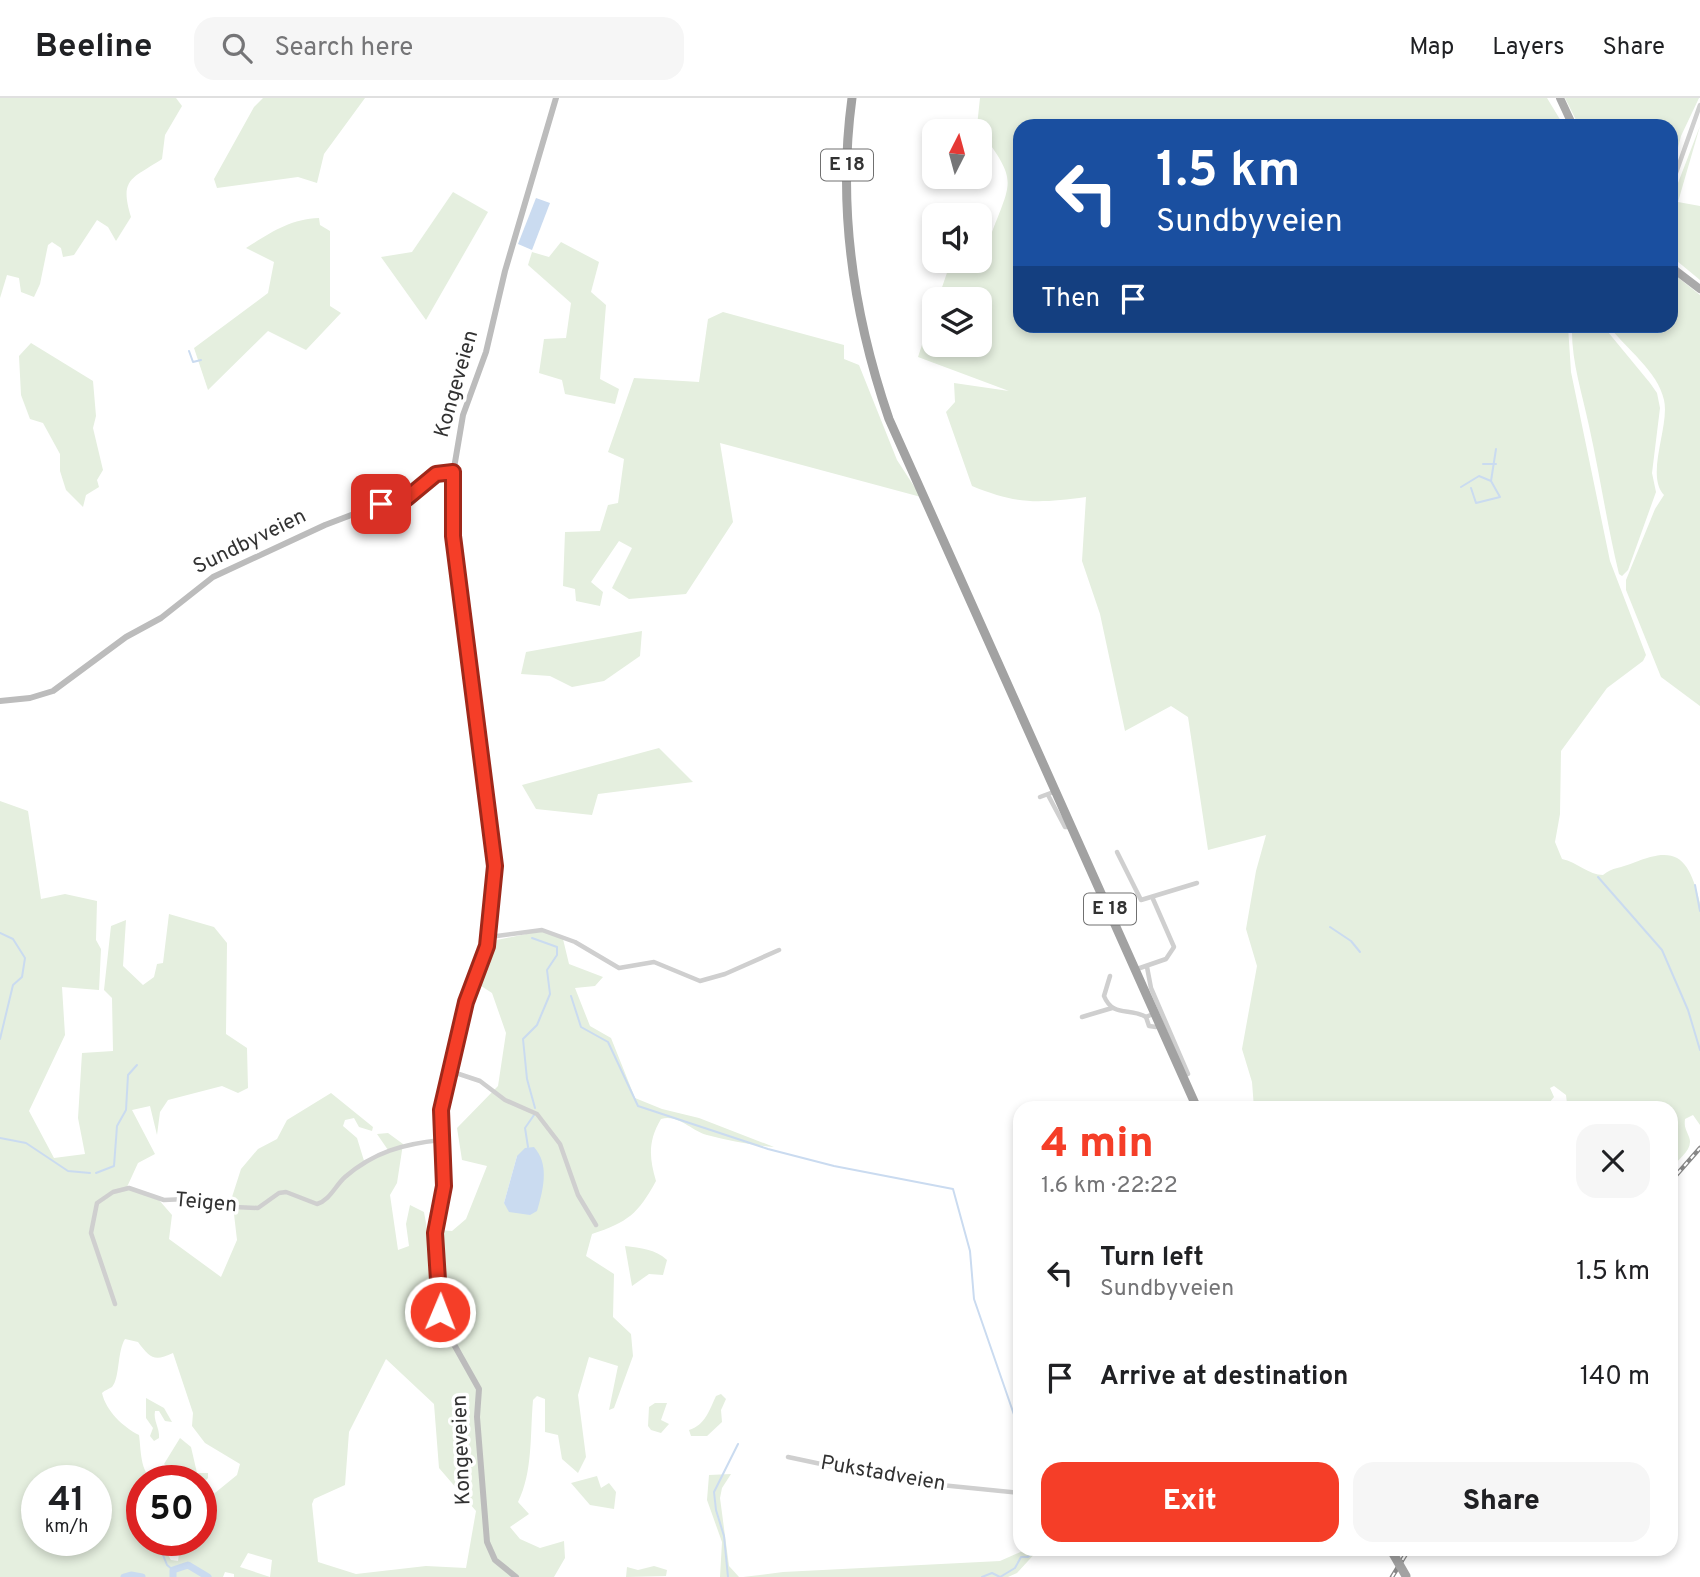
<!DOCTYPE html>
<html lang="en">
<head>
<meta charset="utf-8">
<style>
	body { margin:0; font-family:Overpass,sans-serif; background:#f6f6f6; color:#202124; height:100vh; display:flex; flex-direction:column; font-size:26px; white-space:nowrap }
	* { box-sizing:border-box; margin:0 }
	p { font-size:23px; color:#757577 }
	.icon { flex:none; width:38px; height:38px; fill:none; stroke:currentColor; stroke-width:2; stroke-linecap:round; stroke-linejoin:round }
	.map { position:relative; flex:1; overflow:hidden }
	.side { position:absolute; left:1013px; top:1003px; width:665px; height:455px; display:flex; flex-direction:column; background:#fff; border-radius:21px; box-shadow:0 4px 10px #0003 }
	.side>* { flex:none }
	.banner { position:absolute; left:1013px; top:21px; width:665px; height:214px; border-radius:21px; box-shadow:0 4px 10px #0003; background:#1a4fa0; color:#fff; overflow:hidden }
	.needle { width:46px; rotate:6deg }
	.tools { position:absolute; left:922px; top:21px; display:grid; gap:14px }
	.tools a { display:grid; place-items:center; width:70px; height:70px; border-radius:14px; background:#fff; box-shadow:0 4px 10px #0003; font-size:35px }
	.speed { position:absolute; left:21px; top:1367px; display:flex; gap:14px; font-size:35px; font-weight:700; text-align:center }
	.speed>* { display:grid; place-content:center; width:91px; height:91px; border-radius:50%; background:#fff; box-shadow:0 4px 10px #0003; line-height:1 }
	.speed small { font-size:18px; font-weight:400 }
	.speed .limit { border:10px solid #d22; background:#fff; color:#111 }
	.pin { position:absolute; display:grid; place-items:center; width:60px; height:60px; color:#fff; margin:-30px; border-radius:14px; box-shadow:0 4px 10px #0006 }
	.me { position:absolute; width:77px; margin:-38px; rotate:1deg; stroke-linejoin:round; filter:drop-shadow(0 0 5px #0008) }
	.turn { display:flex; align-items:center; gap:24px; height:147px; padding:0 28px; font-size:32px }
	.turn .icon { width:91px; height:91px; stroke-width:2.5 }
	.turn b { display:block; font-size:49px; line-height:60px }
	.then { display:flex; align-items:center; height:66px; padding:0 28px; background:#0003; gap:14px; font-size:26px }
	.round { display:grid; place-items:center; flex:none; width:74px; height:74px; border-radius:21px; background:#f6f6f6 }
	.summary { display:flex; align-items:center; justify-content:space-between; height:119px; padding:0 28px }
	h1 { font-size:42px; font-weight:800; line-height:52px; color:#f53e28 }
	.action { display:flex; gap:14px; margin-top:auto; padding:14px 28px }
	.action a { flex:1; height:80px; border-radius:21px; background:#f53e28; color:#fff; font-size:28px; font-weight:800; line-height:80px; text-align:center }
	.action a+a { background:#f6f6f6; color:#202124 }
	ul { padding:0; list-style:none }
	li { display:flex; align-items:center; gap:21px; height:105px; padding:0 28px }
	li div { flex:1 }
	li b { display:block; font-size:26px }
	li em { font-style:normal }
	header { display:flex; align-items:center; gap:42px; box-sizing:border-box; height:98px; padding:0 35px; background:#fff; border-bottom:2px solid #e0e0e0 }
	header strong { font-size:33px }
	nav { display:flex; gap:38px; margin-inline-start:auto; font-size:24px }
	.search { width:490px; height:63px; background:#f6f6f6; display:flex; align-items:center; gap:18px; box-sizing:border-box; padding:0 24px; border-radius:21px; color:#757577; font-size:26px }
	.map>svg:first-child { display:block }
</style>
</head>
<body>
<header>
<strong>Beeline</strong>
<div class="search"><svg class="icon" aria-label="search" viewBox="0 0 24 24"><circle cx="10" cy="10" r="6"/><path d="M15 15l6 6"/></svg>Search here</div>
<nav><a>Map</a><a>Layers</a><a>Share</a></nav>
</header>
<div class="map">
<svg width="1700" height="1479" viewBox="0 0 1700 1479">
	<rect width="100%" height="100%" fill="#fff"/>
	<g fill="#e5efdf" fill-rule="evenodd">
		<path d="M0 0H176L182 8 165 37 162 61C132 81 119 80 131 119L116 143 108 129 97 122 74 157 63 159 61 150 52 144 48 147 40 186 34 199 21 194 19 180 7 177 0 200Z"/>
		<polygon points="263,0 365,0 324,56 317,85 298,79 217,90 214,81 254,9"/>
		<path d="M980 0H1547L1564 28H1020V228H1568L1571 274 1610 463 1646 557 1643 563 1607 590 1561 653 1560 716 1555 744 1562 761C1577 764 1589 777 1603 777 1612 769 1622 770 1633 765 1678 746 1689 761 1700 805V1027L1693 1017 1685 1021C1684 1030 1686 1031 1689 1039 1694 1051 1679 1061 1671 1070V1010H1563L1567 1006 1566 997 1554 988 1550 990 1554 999 1545 1010H1254L1252 984 1242 951 1257 868 1246 831 1256 773 1266 737 1208 752 1188 619 1171 608 1125 633 1100 516 1082 463 1086 399C1039 405 1018 407 972 388L946 314 955 304 954 285 1009 293 918 259 934 210V247H980V201H938L951 163H980V142L988 145C1012 79 1020 87 977 28Z"/>
		<polygon points="1565,0 1699,0 1681,38 1671,76 1671,28 1579,28"/>
		<polygon points="1700,28 1678,104 1700,108 1700,182 1671,158 1671,103"/>
		<polygon points="453,94 488,114 426,222 381,159 412,154"/>
		<path d="M319 120 320 127 330 133V208L341 215 306 252 268 233 208 292 194 250 268 195 274 164 246 150C270 135 290 121 319 120Z"/>
		<polygon points="561,144 599,164 591,194 606,207 600,281 619,291 615,306 565,296 562,282 539,275 544,241 566,240 571,205 528,167 532,154 549,159"/>
		<path d="M1671 174 1700 197V608L1661 579 1626 492V482L1655 411 1664 397C1645 377 1670 328 1664 302 1658 273 1625 250 1609 228H1671Z"/>
		<polygon points="723,214 844,247 844,261 859,267 897,362 921,399 720,345 733,424 686,496 629,501 612,490 632,450 619,443 591,484 603,494 600,508 576,503 575,491 563,488 565,434 600,433 608,407 618,405 624,361 608,354 634,280 699,284 708,221"/>
		<path d="M1572 228H1603L1650 285 1657 295 1660 310 1652 375 1656 394 1628 472 1622 478 1619 476C1607 427 1600 377 1589 328 1582 294 1571 263 1572 228Z"/>
		<polygon points="31,245 93,283 96,318 93,330 103,372 97,382 99,389 86,397 83,409 66,392 60,373 60,356 43,325 30,321 21,297 19,258"/>
		<polygon points="642,533 640,558 604,583 572,589 550,578 521,576 526,554"/>
		<polygon points="659,650 693,684 598,696 592,717 536,711 522,687"/>
		<path d="M0 703 28 713 41 801 65 796 97 803 96 842 101 851 99 892 62 889 65 937 29 1013 54 1060 85 1056 78 1020 82 955 113 953 112 900 104 892 111 828 126 822 123 868 143 887 154 879 157 866 163 865 169 816 214 829 227 845 226 936 247 950 248 990 238 995 222 988 168 1002 160 1014 157 1037 150 1008 132 1012 155 1056 138 1065 127 1089 159 1102 172 1117 169 1141 221 1179 237 1142 232 1099 241 1071 258 1051 277 1041 287 1022 331 995 373 1029 372 1033 359 1029 354 1020 345 1022 343 1028 357 1040 365 1066 388 1052 377 1036 388 1035 403 1046 397 1085 390 1097 398 1152 409 1148 406 1126 410 1107 424 1114 427 1131 452 1133 466 1121 487 1068 462 1062 457 1030 498 988 506 935 492 895 475 884 497 842 541 833 563 841 569 866 603 879 595 888 575 890 590 928 611 940 635 1000 662 1011 699 1020 774 1049C751 1047 729 1043 707 1037 691 1033 679 1016 661 1021 648 1043 649 1059 656 1083 638 1116 628 1124 592 1136L586 1158 614 1176 613 1219 631 1236 633 1258 614 1310 609 1312 618 1268 589 1259 578 1297 586 1359 578 1375 562 1361 558 1337 545 1334V1301L537 1298 533 1302C530 1336 533 1374 518 1404L529 1416 510 1429 520 1441 540 1450 564 1443 565 1460 554 1479H234V1476L225 1474 223 1479H0ZM517 1058 530 1117 504 1105ZM125 1241 138 1244C150 1260 154 1264 173 1255L193 1315 192 1328 205 1345 240 1366 237 1377 210 1399 201 1442H181L178 1463 171 1462 159 1442H142V1382H153C140 1374 141 1351 139 1337 123 1329 106 1313 102 1295 105 1292 109 1291 112 1289 120 1280 117 1254 125 1241ZM386 1261 434 1306 439 1370 476 1413 466 1470 426 1468 356 1476 318 1464 312 1406 314 1401 345 1387 349 1334ZM37 1382H96V1442H37ZM248 1455 272 1462 270 1479 240 1469Z"/>
		<path d="M625 1148C641 1150 655 1151 667 1162L663 1177 649 1176 632 1188Z"/>
		<path d="M721 1296 726 1301 721 1312 722 1324 707 1338H691L689 1332C705 1327 709 1313 716 1298Z"/>
		<path d="M146 1300 164 1310 172 1324 165 1323 159 1313H155C153 1323 160 1330 159 1340L154 1343 150 1338 153 1330 146 1320Z"/>
		<polygon points="655,1305 667,1305 661,1322 669,1326 661,1335 651,1332 648,1328 649,1309"/>
		<polygon points="180,1340 191,1349 197,1375 208,1375 208,1380 201,1387 201,1382 181,1382 184,1369 180,1367 167,1369 164,1366"/>
		<polygon points="731,1376 722,1390 720,1400 729,1468 739,1479 720,1479 722,1444 707,1402 709,1377"/>
		<polygon points="597,1378 601,1390 609,1385 616,1394 614,1411 590,1407 571,1385"/>
		<polygon points="1027,1451 1039,1451 1017,1475 1008,1479 743,1479 783,1474 1000,1463"/>
		<polygon points="654,1468 667,1472 666,1478 626,1479 627,1469 638,1472"/>
	</g>
	<g fill="#cadbf0">
		<polygon points="536,100 550,105 532,152 518,146"/>
		<path d="M534 1049C550 1067 543 1092 537 1113L530 1117 509 1114 504 1105 517 1058 525 1050Z"/>
	</g>
	<g fill="none" stroke-linecap="round" stroke-linejoin="round">
		<g stroke="#cadbf0" stroke-width="2">
			<polyline points="189,253 193,264 201,262"/>
			<polyline points="1483,366 1496,366"/>
			<polyline points="1461,389 1479,378 1491,383"/>
			<polyline points="1471,390 1476,405 1500,399 1491,383 1496,351"/>
			<polyline points="1598,779 1662,852 1688,912 1700,952"/>
			<polyline points="1695,787 1700,813"/>
			<polyline points="1330,829 1351,843 1360,854"/>
			<polyline points="0,835 13,841 25,860 22,879 13,887 0,941"/>
			<polyline points="532,840 557,849 557,857 547,872 550,896 537,927 523,941 527,981 535,1010"/>
			<polyline points="571,898 581,929 608,944 638,1008 768,1051 834,1068 953,1091 970,1153 974,1201 1020,1334"/>
			<polyline points="0,1040 26,1045 68,1073 90,1075"/>
			<polyline points="528,1049 525,1030 534,1017"/>
			<polyline points="96,1075 114,1068 117,1028 126,1012 128,977 137,967"/>
			<polyline points="1020,1360 1020,1406"/>
			<polyline points="157,1442 167,1467 173,1472"/>
			<polyline points="728,1479 724,1438 716,1412 714,1394 738,1346"/>
			<polyline points="982,1479 992,1475 1000,1479 1015,1470 1021,1459 1028,1459 1037,1451"/>
		</g>
		<g stroke="#cadbf0" stroke-width="7">
			<polyline points="124,1479 131,1477 142,1479"/>
			<polyline points="173,1479 173,1472 188,1467 208,1479"/>
		</g>
		<g stroke="#cfcfcf" stroke-width="4.5">
			<polyline points="1671,89 1700,7"/>
			<polyline points="1048,697 1065,729 1072,729"/>
			<polyline points="1040,699 1056,693"/>
			<polyline points="1117,754 1141,802 1197,785"/>
			<polyline points="489,839 542,832 575,844 619,870 654,864 700,883 725,876 779,852"/>
			<polyline points="1147,869 1151,890 1188,976"/>
			<polyline points="1137,871 1166,861 1174,849 1153,801"/>
			<path d="M1110 878 1104 898C1113 920 1130 909 1146 919L1155 915"/>
			<polyline points="1082,919 1112,910"/>
			<polyline points="1146,919 1149,928 1156,929"/>
			<polyline points="450,973 480,983 505,1002 537,1016 560,1046 578,1097 596,1127"/>
			<path d="M115 1206 91 1135 97 1105 113 1094 129 1090 164 1102 186 1101 213 1108 258 1110 279 1095 286 1094 317 1106C330 1102 335 1088 345 1079 374 1054 403 1046 441 1042"/>
			<polyline points="788,1359 901,1383 1020,1395"/>
		</g>
		<g stroke="#bcbcbc" stroke-width="6">
			<polyline points="0,603 30,600 53,593 126,539 161,520 213,479 325,427 375,408 407,400 436,376 452,374"/>
			<polyline points="516,1479 495,1462 487,1444 477,1319 479,1291 442,1225 435,1135 444,1088 442,1005 466,904 487,848 494,768 453,438 452,382 463,317 486,254 505,173 556,0"/>
		</g>
		<g stroke="#aaa" stroke-width="8">
			<polyline points="1560,0 1573,28"/>
			<polyline points="1671,169 1700,191"/>
		</g>
		<path stroke="#a2a2a2" stroke-width="9" d="M852 0C837 110 853 216 889 321L1197 1010"/>
		<defs>
			<g id="rail">
				<polyline points="1671,1083 1700,1050"/>
				<polyline points="1392,1479 1409,1451"/>
			</g>
		</defs>
		<use href="#rail" stroke="#878787" stroke-width="4.5"/>
		<use href="#rail" stroke="#fff" stroke-width="2" stroke-dasharray="5" stroke-linecap="butt"/>
		<polyline stroke="#a2a2a2" stroke-width="9" points="1391,1452 1406,1478"/>
	</g>
	<g fill="none" stroke-linecap="round" stroke-linejoin="round">
		<defs>
			<polyline id="route" points="381,406 407,400 436,376 453,374 453,438 495,768 487,848 466,904 441,1012 444,1088 435,1135 440,1214"/>
		</defs>
		<use href="#route" stroke="#9f281a" stroke-width="18"/>
		<use href="#route" stroke="#f53e28" stroke-width="12"/>
	</g>
	<g text-anchor="middle" dominant-baseline="central" stroke-width="7" stroke-linejoin="round" paint-order="stroke">
		<g fill="#fff" stroke="#707070" stroke-width="2">
			<rect x="821" y="51.5" width="52" height="31" rx="5"/>
			<rect x="1084" y="795.5" width="52" height="31" rx="5"/>
		</g>
		<g font-size="19" font-weight="bold" fill="#323232">
			<text x="847" y="67">E 18</text>
			<text x="1110" y="811">E 18</text>
		</g>
		<g font-size="21" fill="#323232" stroke="#fff">
			<text transform="translate(457 286) rotate(-74)">Kongeveien</text>
			<text transform="translate(250 444) rotate(-26)">Sundbyveien</text>
			<text transform="translate(206 1105) rotate(5)">Teigen</text>
			<text transform="translate(462 1352) rotate(-92)">Kongeveien</text>
			<text transform="translate(883 1376) rotate(10)">Pukstadveien</text>
		</g>
	</g>
</svg>
<div class="tools">
<a><svg class="needle" viewBox="-14 -14 28 28"><path d="M0-13l5 13h-10z" fill="#e53935"/><path d="M0 13l5-13h-10z" fill="#757577"/></svg></a>
<a><svg class="icon" aria-label="sound" viewBox="0 0 24 24"><path d="M4 9h4l5-4v14l-5-4H4zM17 9q2 3 0 6"/></svg></a>
<a><svg class="icon" aria-label="layers" viewBox="0 0 24 24"><path d="M12 4l9 5-9 5-9-5zM3 14l9 5 9-5"/></svg></a>
</div>
<div class="speed"><div>41<small>km/h</small></div><div class="limit">50</div></div>
<div class="pin" style="left:381px;top:406px;background:#d93025"><svg class="icon" aria-label="arrive" viewBox="0 0 24 24"><path d="M6 21V4h12l-3 4 3 4H6"/></svg></div>
<svg class="me" style="left:440px;top:1214px" viewBox="-20 -20 40 40"><circle r="17" fill="#f53e28" stroke="#fff" stroke-width="3"/><path d="M0-11L8 9 0 5-8 9z" fill="#fff"/></svg>
<div class="banner">
<div class="turn"><svg class="icon" aria-label="left" viewBox="0 0 24 24"><path d="M17 20v-9H6M10 6l-5 5 5 5"/></svg><div><b>1.5 km</b>Sundbyveien</div></div>
<div class="then">Then<svg class="icon" aria-label="arrive" viewBox="0 0 24 24"><path d="M6 21V4h12l-3 4 3 4H6"/></svg></div>
</div>
<section class="side">
<div class="summary"><div><h1>4 min</h1><p>1.6 km · 22:22</p></div><a class="round"><svg class="icon" aria-label="close" viewBox="0 0 24 24"><path d="M6 6l12 12M18 6L6 18"/></svg></a></div>
<ul>
<li><svg class="icon" aria-label="left" viewBox="0 0 24 24"><path d="M17 20v-9H6M10 6l-5 5 5 5"/></svg><div><b>Turn left</b><p>Sundbyveien</p></div><em>1.5 km</em></li>
<li><svg class="icon" aria-label="arrive" viewBox="0 0 24 24"><path d="M6 21V4h12l-3 4 3 4H6"/></svg><div><b>Arrive at destination</b></div><em>140 m</em></li>
</ul>
<div class="action"><a>Exit</a><a>Share</a></div>
</section>
</div>
</body>
</html>
